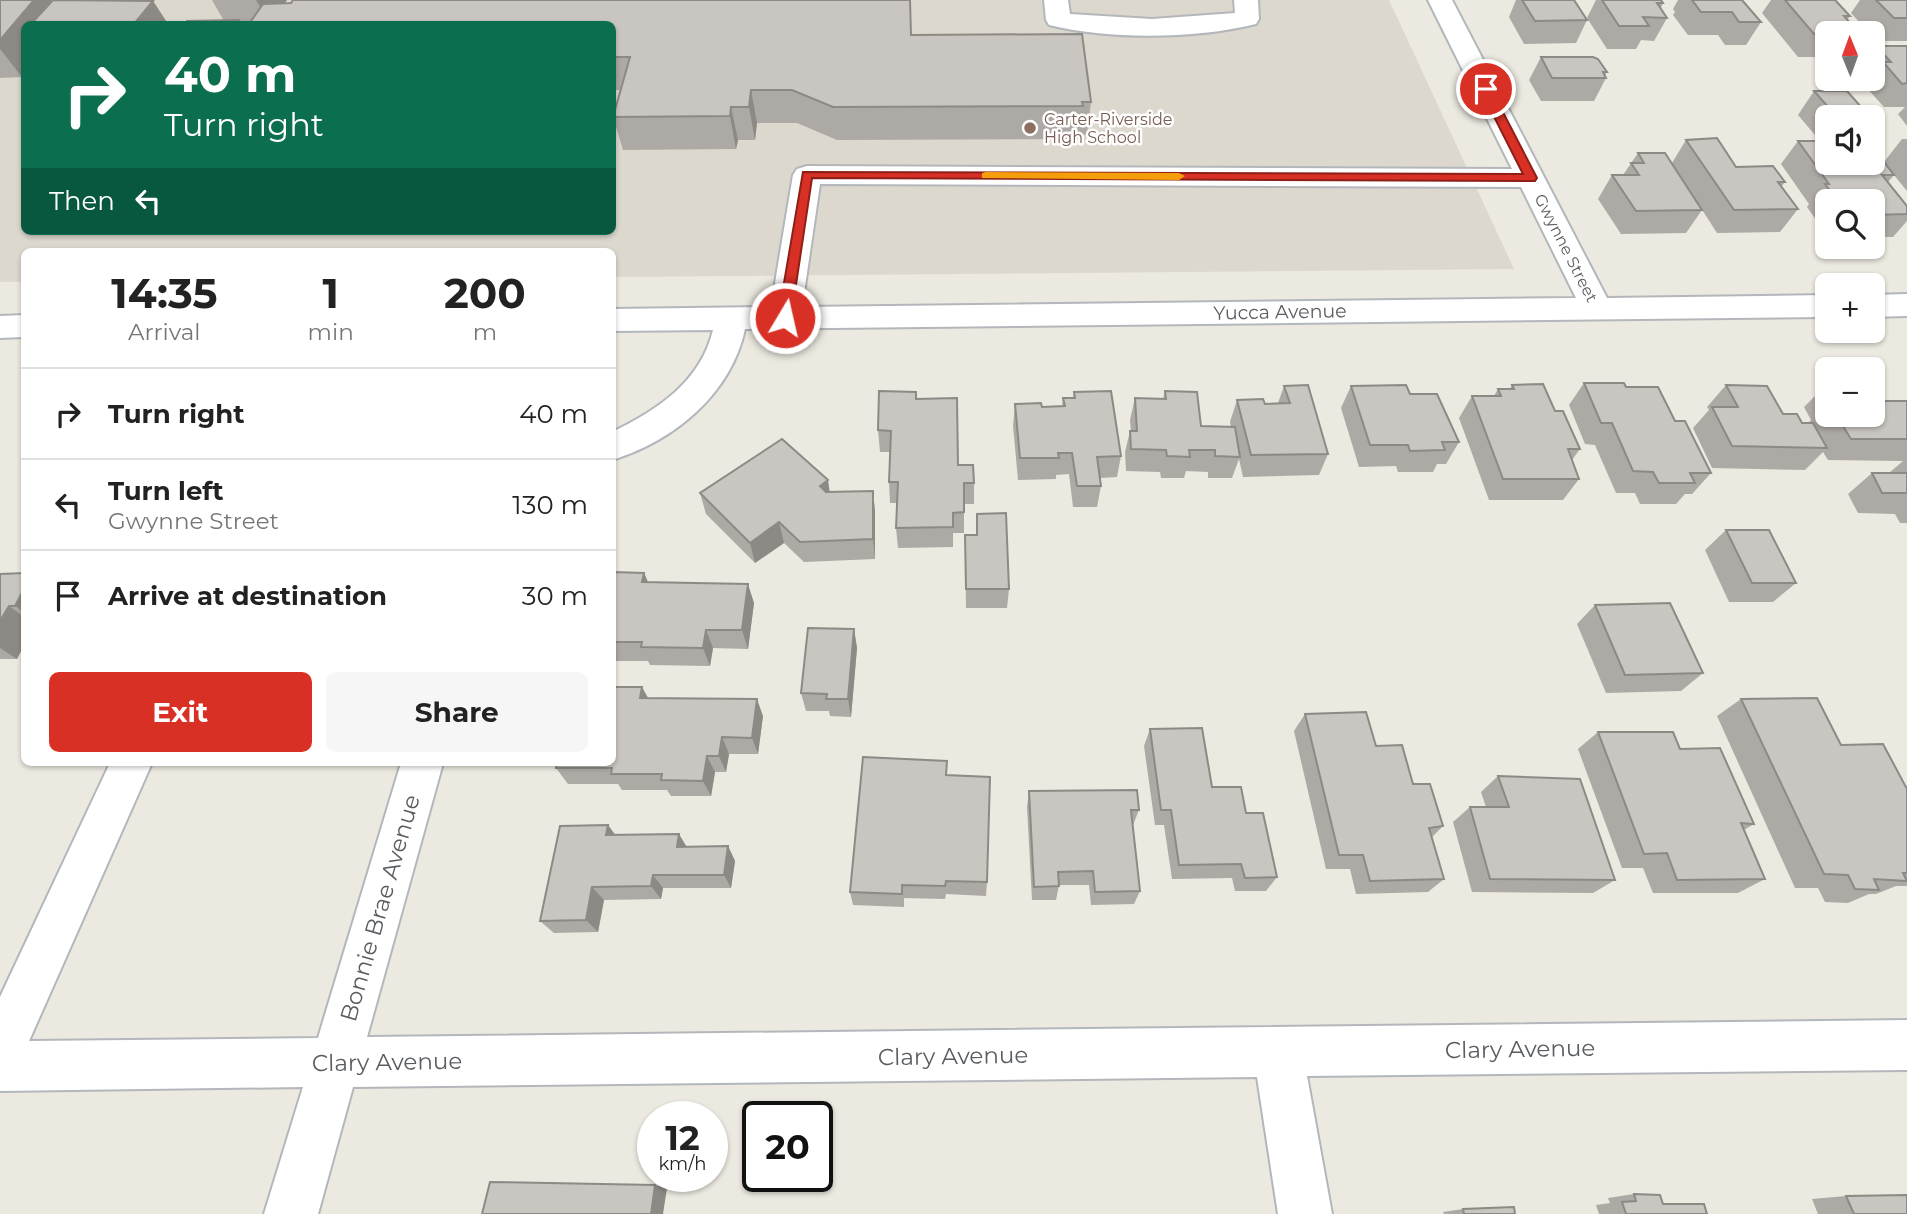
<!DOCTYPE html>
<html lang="en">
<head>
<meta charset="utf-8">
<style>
	body { margin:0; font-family:Montserrat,sans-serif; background:#f6f6f6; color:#222; height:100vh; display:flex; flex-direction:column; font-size:26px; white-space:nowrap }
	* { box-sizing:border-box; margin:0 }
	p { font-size:23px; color:#767676 }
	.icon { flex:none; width:38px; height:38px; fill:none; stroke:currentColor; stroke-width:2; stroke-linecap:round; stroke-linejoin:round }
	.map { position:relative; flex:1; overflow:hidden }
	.drawer { position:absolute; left:21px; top:248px; width:595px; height:518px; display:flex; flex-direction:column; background:#fff; border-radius:10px; box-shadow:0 2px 5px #0004 }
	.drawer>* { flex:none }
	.banner { position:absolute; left:21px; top:21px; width:595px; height:214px; border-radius:10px; box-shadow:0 2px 5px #0004; background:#0b6e4f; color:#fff; overflow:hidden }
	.needle { width:46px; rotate:359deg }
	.tools { position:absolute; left:1815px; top:21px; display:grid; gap:14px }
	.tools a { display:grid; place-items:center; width:70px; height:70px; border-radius:10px; background:#fff; box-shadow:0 2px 5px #0004; font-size:35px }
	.speed { position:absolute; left:637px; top:1101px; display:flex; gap:14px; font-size:35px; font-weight:700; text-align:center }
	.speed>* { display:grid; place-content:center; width:91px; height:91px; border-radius:50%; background:#fff; box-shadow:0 2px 5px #0004; line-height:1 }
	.speed small { font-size:18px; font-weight:400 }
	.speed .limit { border:4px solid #111; border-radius:10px; background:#fff; color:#111 }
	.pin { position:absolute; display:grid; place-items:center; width:60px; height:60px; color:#fff; margin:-30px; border:4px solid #fff; border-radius:50%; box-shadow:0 2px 7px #0007 }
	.me { position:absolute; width:77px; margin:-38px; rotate:9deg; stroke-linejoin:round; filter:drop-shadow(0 0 5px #0008) }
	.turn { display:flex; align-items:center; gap:24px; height:147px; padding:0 28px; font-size:32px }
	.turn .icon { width:91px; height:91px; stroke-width:2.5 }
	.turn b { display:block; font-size:49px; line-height:60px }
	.then { display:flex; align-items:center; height:66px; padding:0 28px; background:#0003; gap:14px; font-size:26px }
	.eta { display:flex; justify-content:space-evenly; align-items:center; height:119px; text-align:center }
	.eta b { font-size:42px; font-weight:700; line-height:49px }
	.button { display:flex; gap:14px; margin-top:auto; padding:14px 28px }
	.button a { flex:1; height:80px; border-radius:10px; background:#d93025; color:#fff; font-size:28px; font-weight:700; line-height:80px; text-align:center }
	.button a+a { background:#f6f6f6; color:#222 }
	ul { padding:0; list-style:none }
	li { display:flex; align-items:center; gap:21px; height:91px; padding:0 28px; border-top:2px solid #e0e0e0 }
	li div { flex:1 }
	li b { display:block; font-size:26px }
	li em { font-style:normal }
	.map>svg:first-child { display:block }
</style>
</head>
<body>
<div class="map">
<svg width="1907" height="1214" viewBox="0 0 1907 1214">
	<rect width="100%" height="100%" fill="#ece9e0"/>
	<path fill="#dcd8ce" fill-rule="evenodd" d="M62 0H1389L1514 269 613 277 612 252H24V282H0V2ZM24 24H612V231H24Z"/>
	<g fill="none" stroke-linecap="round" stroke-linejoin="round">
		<defs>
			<g id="minor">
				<path d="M1044 0H1068L1070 14 1152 19 1235 13 1234 0H1258L1259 19 1256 24C1196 39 1109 40 1049 25L1046 20Z"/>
				<path d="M1428 0H1452L1607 298 1827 295V317L745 329C731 394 674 441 612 460V432C658 410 701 381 713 330L612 331V309L771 307 793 175 797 169 807 166 1512 169ZM820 184 1521 187 1576 298 802 307Z"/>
				<polygon points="1907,294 1907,316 1872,317 1872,295"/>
				<polygon points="24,315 24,337 0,338 0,316"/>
				<polygon points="110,763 152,763 29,1041 318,1038 401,763 443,763 367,1037 1907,1020 1907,1070 1307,1076 1332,1214 1278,1214 1257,1077 353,1087 318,1214 264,1214 303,1087 0,1091 0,997"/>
			</g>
		</defs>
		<use href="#minor" stroke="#b3b7bb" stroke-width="4"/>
		<use href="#minor" fill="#fff" fill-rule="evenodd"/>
	</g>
	<g fill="#ada9a5">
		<polygon points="0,0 51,0 52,2 153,1 168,24 24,24 24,74 22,77 0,78"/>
		<polygon points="212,0 287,0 284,4 911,35 1091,102 1087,135 1080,135 1079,139 837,140 797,123 757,123 755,140 738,140 736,149 623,150 613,117 621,90 612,90 612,24 185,24 224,21"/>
		<polygon points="1516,0 1574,0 1587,20 1576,43 1524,44 1509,17"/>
		<polygon points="1596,0 1661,0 1663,3 1661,8 1667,18 1654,41 1641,40 1636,49 1607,49 1587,18"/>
		<polygon points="1678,0 1742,0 1761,22 1746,45 1725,45 1718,35 1688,35 1673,15 1675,12 1673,9"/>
		<polygon points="1771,0 1835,0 1850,16 1847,20 1827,33 1827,57 1798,57 1762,13"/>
		<polygon points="1860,0 1907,0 1907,41 1876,41 1872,37 1872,33 1869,33 1851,13"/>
		<polygon points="1876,46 1907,46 1907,126 1898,114 1905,107 1884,107 1865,86 1869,81 1867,79 1872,79 1872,50"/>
		<polygon points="1541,57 1607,72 1605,75 1606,78 1594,101 1541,101 1529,80"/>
		<polygon points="1814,91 1870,117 1827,117 1827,163 1884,162 1902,139 1907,139 1907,191 1894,175 1888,182 1907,206 1907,221 1893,237 1872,237 1872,201 1827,201 1827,234 1826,234 1807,207 1809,204 1781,164 1798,141 1820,141 1798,115"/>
		<polygon points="1872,120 1880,129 1872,139"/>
		<polygon points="1686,140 1736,167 1785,182 1781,187 1798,209 1780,232 1717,233 1672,163"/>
		<polygon points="1638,153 1702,210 1686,233 1621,234 1598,199 1612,175 1623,175"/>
		<polygon points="1584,383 1626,387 1675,421 1711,473 1692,494 1685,494 1676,504 1640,504 1635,493 1616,493 1595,445 1585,444 1569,405"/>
		<polygon points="1512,385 1555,411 1580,449 1572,460 1579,479 1563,500 1489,500 1459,418 1472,396 1494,396 1498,389 1510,389"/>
		<polygon points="1726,385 1802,423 1808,423 1811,420 1804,407 1826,385 1827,385 1827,415 1872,415 1881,401 1907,401 1907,523 1900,523 1895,514 1858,513 1848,494 1872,473 1889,473 1903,461 1828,460 1823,452 1805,470 1712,468 1693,428 1709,410 1707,407"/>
		<polygon points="1284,386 1328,454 1319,475 1243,477 1239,459 1232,478 1208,478 1208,472 1186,471 1184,478 1161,478 1160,472 1126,471 1125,452 1130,431 1131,431 1130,420 1135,398 1163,399 1165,391 1201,426 1231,427 1230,422 1237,400 1265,404 1278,403"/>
		<polygon points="1351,386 1410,394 1459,442 1446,464 1437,464 1433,472 1398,472 1396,466 1359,467 1341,408"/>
		<polygon points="1074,392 1121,456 1117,477 1100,478 1101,486 1097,507 1073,507 1069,474 1056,475 1056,479 1018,480 1013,426 1015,404 1042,407 1062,406 1063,398 1073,398"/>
		<polygon points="916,399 958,465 974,483 974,504 964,504 964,533 953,533 953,547 898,548 896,528 897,503 890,503 889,482 890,452 880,452 878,430"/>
		<polygon points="873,491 875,512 875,559 804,562 784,543 755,563 706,514 700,493"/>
		<polygon points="977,514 1009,589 1007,608 966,608 965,535 977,535"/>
		<polygon points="1726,530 1796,583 1773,602 1729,602 1705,550"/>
		<polygon points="612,572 644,573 648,583 754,603 748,649 713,648 710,666 650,665 648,661 612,661"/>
		<polygon points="24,573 24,645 17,659 0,659 0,574"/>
		<polygon points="1595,605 1703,673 1681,691 1606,693 1577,624"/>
		<polygon points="854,629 857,648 851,717 830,716 829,711 806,711 801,693"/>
		<polygon points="648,698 763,716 758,754 729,754 726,772 715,772 711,796 671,796 667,790 622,790 618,784 568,784 556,768"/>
		<polygon points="1741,699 1841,745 1906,786 1907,785 1907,886 1896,886 1876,894 1869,894 1848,903 1825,902 1818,888 1795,888 1717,716"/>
		<polygon points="1305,714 1376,746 1413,784 1443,826 1432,837 1444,879 1428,892 1356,894 1350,869 1326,869 1294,731"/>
		<polygon points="1150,729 1212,787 1246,813 1277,877 1266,891 1235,891 1232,878 1172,879 1164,825 1155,825 1144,746"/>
		<polygon points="1598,732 1680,749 1754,824 1744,830 1765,879 1738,893 1653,893 1643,868 1622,868 1578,749"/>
		<polygon points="947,775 987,882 986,896 946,894 945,899 904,898 904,907 853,905 850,892"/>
		<polygon points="1498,776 1615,880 1593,893 1472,892 1453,822 1470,807 1486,807 1481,792"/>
		<polygon points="1029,791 1139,810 1133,825 1140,891 1134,904 1091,905 1089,885 1059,885 1056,900 1032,900 1027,807"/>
		<polygon points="608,825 615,835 686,847 728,846 735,861 731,888 663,888 661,899 604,900 598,932 554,933 540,921"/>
		<polygon points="1634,1194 1663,1204 1707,1214 1599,1214 1596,1205 1610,1203 1608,1198"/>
		<polygon points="1846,1196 1907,1214 1818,1214 1812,1199"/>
		<polygon points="1463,1209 1515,1214 1444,1214 1443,1212"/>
	</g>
	<g fill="#8d8a86">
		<polygon points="34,0 51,0 66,22 64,24 24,24 24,65 20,65 24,71 24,74 22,77 0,49 0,40"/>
		<polygon points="256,0 287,0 270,24"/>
		<polygon points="153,1 168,24 134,24"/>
		<polygon points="751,90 757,123 755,140 749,107"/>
		<polygon points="731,107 738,140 736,149 730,116"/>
		<polygon points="828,480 831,501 820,486"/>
		<polygon points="873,491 875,512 875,559 873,539"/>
		<polygon points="779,522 784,543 755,563 750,543"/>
		<polygon points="644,573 653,593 642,582"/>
		<polygon points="748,584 754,603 748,649 742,630"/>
		<polygon points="24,589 24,612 15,606"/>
		<polygon points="9,606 24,617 24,645 17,659 0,648 0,621"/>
		<polygon points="854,629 857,648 851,717 848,699"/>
		<polygon points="706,630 713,648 710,666 703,648"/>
		<polygon points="642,687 652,705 640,698"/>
		<polygon points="757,699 763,716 758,754 752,738"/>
		<polygon points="722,737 729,754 726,772 719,756"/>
		<polygon points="707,756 715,772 711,796 703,781"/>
		<polygon points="608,825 619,840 606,835"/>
		<polygon points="679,834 688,849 677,847"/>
		<polygon points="728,846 735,861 731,888 724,875"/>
		<polygon points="653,875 663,888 661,899 651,886"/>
		<polygon points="592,887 604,900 598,932 586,920"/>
		<polygon points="655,1185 667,1188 663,1214 651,1214"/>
	</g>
	<g fill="#c9c5c0" stroke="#8d8a86" stroke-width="2">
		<polygon points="0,0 34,0 0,40"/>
		<polygon points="53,0 153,1 134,24 31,24"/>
		<polygon points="293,0 910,0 911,35 1082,34 1091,102 1082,102 1083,106 833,107 792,90 751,90 749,107 731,107 730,116 613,117 630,57 612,57 612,24 249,24 263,4 291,3"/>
		<polygon points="1522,0 1574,0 1587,20 1535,21"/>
		<polygon points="1602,0 1661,0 1663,3 1657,3 1667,18 1643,17 1649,26 1619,26"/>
		<polygon points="1692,0 1742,0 1761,22 1739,22 1732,12 1701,12"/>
		<polygon points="1785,0 1835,0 1850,16 1844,16 1859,33 1814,34"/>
		<polygon points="1876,0 1907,0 1907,18 1894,18"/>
		<polygon points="239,20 237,24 185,24 187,21"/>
		<polygon points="1876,46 1907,46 1907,83 1902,84 1883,62 1891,62"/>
		<polygon points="1541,57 1593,57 1598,59 1607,72 1603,72 1606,78 1552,78"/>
		<polygon points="1814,91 1847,91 1870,117 1837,117"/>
		<polygon points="1872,120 1880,129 1872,129"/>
		<polygon points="1717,138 1736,167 1773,166 1785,182 1778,182 1798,209 1734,210 1686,140"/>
		<polygon points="1798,141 1827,141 1827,163 1872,163 1872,153 1877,153 1894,175 1882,175 1907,206 1907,214 1872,215 1872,201 1838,201 1825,184 1829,184"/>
		<polygon points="1638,153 1665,153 1702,210 1636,211 1612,175 1639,175 1631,163 1644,163"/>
		<polygon points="1584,383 1624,383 1626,387 1658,387 1675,421 1685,421 1711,473 1690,473 1695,483 1659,483 1653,472 1633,471 1612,423 1601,423"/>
		<polygon points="1543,384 1555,411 1563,411 1580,449 1568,449 1579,479 1503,479 1472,396 1501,396 1498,389 1514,389 1512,385"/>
		<polygon points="1308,385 1328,454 1251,455 1237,400 1263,399 1265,404 1290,403 1284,386"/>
		<polygon points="1406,385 1410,394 1437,394 1459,442 1442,442 1445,450 1410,451 1408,445 1370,445 1351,386"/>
		<polygon points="1726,385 1767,386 1783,414 1797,414 1802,423 1813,423 1827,448 1732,446 1712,407 1738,407"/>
		<polygon points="1872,388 1881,401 1907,401 1907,439 1851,439 1836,415 1872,415"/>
		<polygon points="879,391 916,392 916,399 957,398 958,465 973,465 974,483 964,483 964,512 953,513 953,527 896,528 898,482 889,482 891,431 878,430"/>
		<polygon points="1111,391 1121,456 1097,457 1101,486 1077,486 1072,453 1058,453 1059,458 1020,458 1015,404 1041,403 1042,407 1065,406 1063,398 1075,398 1074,392"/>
		<polygon points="1165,391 1197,392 1201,426 1235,427 1240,457 1215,456 1215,450 1189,450 1190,457 1167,456 1166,450 1131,449 1130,431 1137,431 1135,398 1166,399"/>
		<polygon points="782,439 828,480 820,486 826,492 873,491 873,539 800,542 779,522 750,543 700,493"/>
		<polygon points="1872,473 1907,473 1907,493 1882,493"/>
		<polygon points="1006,513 1009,589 966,589 965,535 977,535 977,514"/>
		<polygon points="1726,530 1769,530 1796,583 1752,583"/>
		<polygon points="612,572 644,573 642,582 748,584 742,630 706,630 703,648 641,647 642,642 612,642"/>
		<polygon points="24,573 24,589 15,606 9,606 0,621 0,574"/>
		<polygon points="1670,603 1703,673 1625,675 1595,605"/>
		<polygon points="808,628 854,629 848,699 826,699 827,694 801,693"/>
		<polygon points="612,687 642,687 640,698 757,699 752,738 722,737 719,756 707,756 703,781 661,780 662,774 611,774 612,768 556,768 557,763 612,763"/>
		<polygon points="1817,698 1841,745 1883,744 1907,789 1907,873 1903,873 1907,881 1874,879 1879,890 1855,889 1848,875 1824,874 1741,699"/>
		<polygon points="1366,712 1376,746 1402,745 1413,784 1430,784 1443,826 1429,828 1444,879 1370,881 1363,855 1339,855 1305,714"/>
		<polygon points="1202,728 1212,787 1241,787 1246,813 1263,813 1277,877 1245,878 1241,864 1179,865 1171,810 1161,810 1150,729"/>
		<polygon points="1598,732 1673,732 1680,749 1720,748 1754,824 1741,823 1765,879 1677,880 1667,853 1644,854"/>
		<polygon points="863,757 947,761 946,775 990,777 987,882 946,881 945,886 902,885 902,894 850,892"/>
		<polygon points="1498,776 1580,779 1615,880 1490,879 1470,807 1509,807"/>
		<polygon points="1137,790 1139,810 1131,810 1140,891 1095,892 1093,871 1058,872 1059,886 1034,887 1029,791"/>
		<polygon points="608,825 606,835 679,834 677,847 728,846 724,875 653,875 651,886 592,887 586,920 540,921 560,826"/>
		<polygon points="490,1182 655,1185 651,1214 482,1214"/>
		<polygon points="1634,1194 1660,1195 1663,1204 1704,1204 1707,1214 1626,1214 1622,1202 1636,1201"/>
		<polygon points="1907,1195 1907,1214 1854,1214 1846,1196"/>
		<polygon points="1514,1207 1515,1214 1464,1214 1463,1209"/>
	</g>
	<polygon fill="#d93025" stroke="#8d1f18" stroke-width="2" points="1482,87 1491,89 1537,178 1535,181 812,178 791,318 785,322 778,318 803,172 1523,174 1480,89"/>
	<polygon fill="#f59e0b" points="986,172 1179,173 1185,176 1179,180 982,178 982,173"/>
	<circle fill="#8d6e63" stroke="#fff" stroke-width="2.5" cx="1030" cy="128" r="7"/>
	<g text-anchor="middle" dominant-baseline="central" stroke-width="5" stroke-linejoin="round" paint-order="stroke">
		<g font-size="16" fill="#785e54" stroke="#fff" text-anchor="start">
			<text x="1044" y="119">Carter-Riverside<tspan x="1044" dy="18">High School</tspan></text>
		</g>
		<g font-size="16" fill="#595d61" stroke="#fff">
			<text transform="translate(1566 248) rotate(63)">Gwynne Street</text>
		</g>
		<g font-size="19" fill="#595d61" stroke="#fff">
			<text transform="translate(1280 312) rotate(-1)">Yucca Avenue</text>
		</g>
		<g font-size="23" fill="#595d61" stroke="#fff">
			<text transform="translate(380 908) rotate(-74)">Bonnie Brae Avenue</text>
			<text transform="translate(1520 1049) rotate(-1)">Clary Avenue</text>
			<text transform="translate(953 1056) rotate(-1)">Clary Avenue</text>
			<text transform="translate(387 1062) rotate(-1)">Clary Avenue</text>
		</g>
	</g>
</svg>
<div class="tools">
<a><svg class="needle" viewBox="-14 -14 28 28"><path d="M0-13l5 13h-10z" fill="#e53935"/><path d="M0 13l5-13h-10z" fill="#767676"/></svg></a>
<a><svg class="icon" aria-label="sound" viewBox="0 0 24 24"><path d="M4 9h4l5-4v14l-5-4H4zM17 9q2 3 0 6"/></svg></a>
<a><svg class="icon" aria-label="search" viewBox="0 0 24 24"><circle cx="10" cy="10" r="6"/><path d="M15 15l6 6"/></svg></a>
<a>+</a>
<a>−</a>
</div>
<div class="speed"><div>12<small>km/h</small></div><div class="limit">20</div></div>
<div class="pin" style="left:1486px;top:89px;background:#d93025"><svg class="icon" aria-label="arrive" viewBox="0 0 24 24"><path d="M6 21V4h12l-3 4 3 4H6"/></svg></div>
<svg class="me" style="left:785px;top:318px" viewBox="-20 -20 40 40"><circle r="17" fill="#d93025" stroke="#fff" stroke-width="3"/><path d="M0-11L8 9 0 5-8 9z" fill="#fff"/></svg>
<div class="banner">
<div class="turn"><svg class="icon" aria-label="right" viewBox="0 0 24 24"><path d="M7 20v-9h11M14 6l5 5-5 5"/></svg><div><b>40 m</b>Turn right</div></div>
<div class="then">Then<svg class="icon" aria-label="left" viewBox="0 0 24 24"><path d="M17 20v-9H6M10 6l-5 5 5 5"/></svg></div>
</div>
<section class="drawer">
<div class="eta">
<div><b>14:35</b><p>Arrival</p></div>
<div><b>1</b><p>min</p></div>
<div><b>200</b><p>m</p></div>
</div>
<ul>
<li><svg class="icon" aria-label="right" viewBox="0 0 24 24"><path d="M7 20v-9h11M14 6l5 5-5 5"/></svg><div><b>Turn right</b></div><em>40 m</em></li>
<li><svg class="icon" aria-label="left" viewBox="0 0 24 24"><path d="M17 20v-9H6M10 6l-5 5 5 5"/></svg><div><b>Turn left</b><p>Gwynne Street</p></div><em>130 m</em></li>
<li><svg class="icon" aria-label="arrive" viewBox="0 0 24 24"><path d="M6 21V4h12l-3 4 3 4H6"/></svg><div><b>Arrive at destination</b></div><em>30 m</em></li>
</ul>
<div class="button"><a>Exit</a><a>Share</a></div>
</section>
</div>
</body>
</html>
